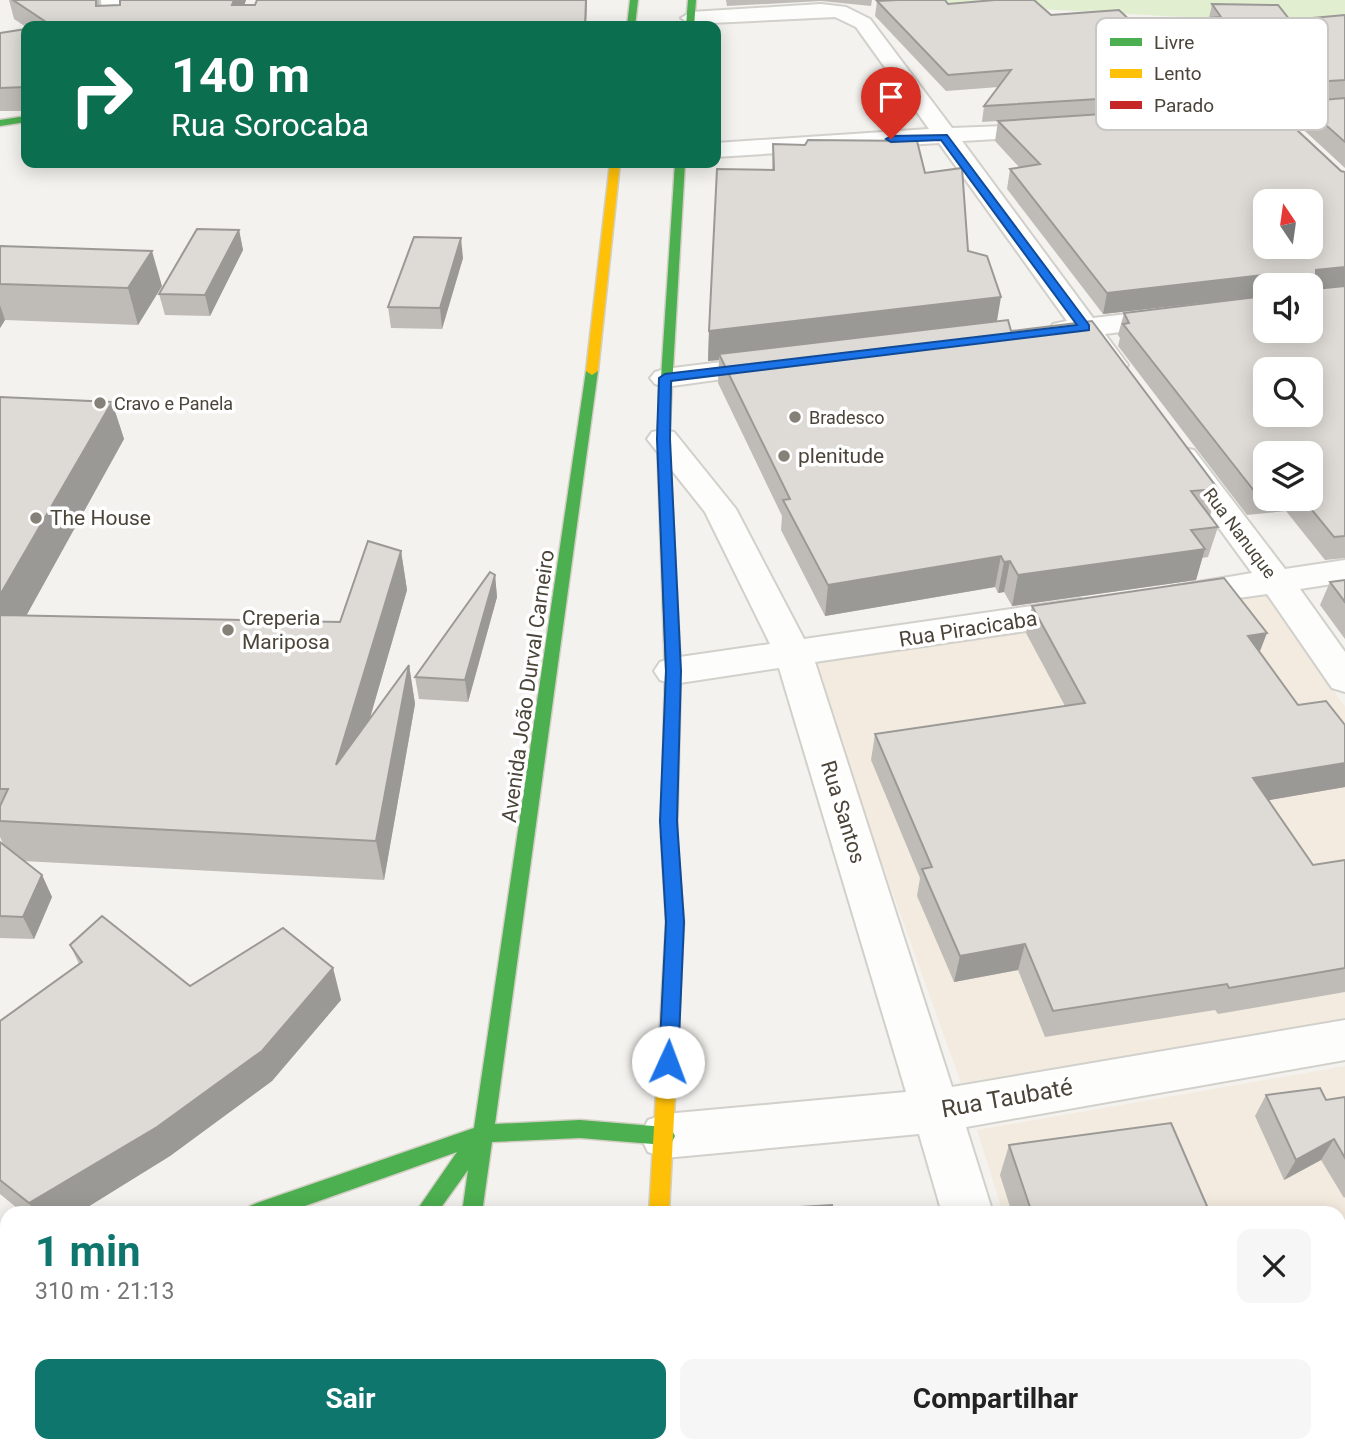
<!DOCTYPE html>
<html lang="pt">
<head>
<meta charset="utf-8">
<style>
	body { margin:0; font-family:Roboto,sans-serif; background:#f6f6f6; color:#222; height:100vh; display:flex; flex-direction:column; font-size:26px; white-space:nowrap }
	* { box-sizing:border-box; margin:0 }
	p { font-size:23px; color:#767676 }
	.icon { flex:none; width:38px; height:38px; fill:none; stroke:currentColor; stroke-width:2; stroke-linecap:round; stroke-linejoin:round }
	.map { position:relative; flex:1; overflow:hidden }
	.panel { position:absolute; left:0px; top:1206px; width:1346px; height:247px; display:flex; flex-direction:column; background:#fff; border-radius:21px 21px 0 0; box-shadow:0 4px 18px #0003 }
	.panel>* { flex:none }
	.banner { position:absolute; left:21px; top:21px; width:700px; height:147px; border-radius:14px; box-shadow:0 4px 18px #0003; background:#0b6e4f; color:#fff; overflow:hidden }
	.needle { width:46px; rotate:347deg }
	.controls { position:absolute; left:1253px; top:189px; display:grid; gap:14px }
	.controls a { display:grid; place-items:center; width:70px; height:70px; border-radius:14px; background:#fff; box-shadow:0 4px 18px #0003; font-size:35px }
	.pin { position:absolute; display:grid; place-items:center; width:60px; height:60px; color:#fff; margin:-72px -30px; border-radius:50% 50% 50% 0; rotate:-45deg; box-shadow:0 0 7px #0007 }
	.pin .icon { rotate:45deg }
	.me { position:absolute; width:77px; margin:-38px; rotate:2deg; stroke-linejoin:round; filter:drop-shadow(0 0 5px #0008) }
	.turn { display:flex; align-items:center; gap:24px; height:147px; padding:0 35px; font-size:32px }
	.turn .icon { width:91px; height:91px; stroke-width:2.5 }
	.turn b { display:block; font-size:49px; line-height:60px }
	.round { display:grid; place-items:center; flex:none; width:74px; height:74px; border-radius:14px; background:#f6f6f6 }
	.head { display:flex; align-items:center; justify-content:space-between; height:119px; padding:0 35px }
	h1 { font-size:42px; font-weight:700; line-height:52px; color:#0f766e }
	.primary-button { display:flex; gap:14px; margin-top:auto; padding:14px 35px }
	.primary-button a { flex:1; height:80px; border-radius:14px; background:#0f766e; color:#fff; font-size:28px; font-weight:700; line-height:80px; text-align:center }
	.primary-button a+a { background:#f6f6f6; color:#222 }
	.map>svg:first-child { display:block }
</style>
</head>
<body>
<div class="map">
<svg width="1345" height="1451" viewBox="0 0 1345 1451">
	<rect width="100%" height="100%" fill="#f4f2ee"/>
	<g fill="#f3ebdf">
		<polygon points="1268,593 1345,707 1345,1020 961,1083 809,660"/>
		<polygon points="1345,1066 1345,1451 1080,1451 1078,1446 1339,1446 1339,1213 1003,1213 977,1130"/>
	</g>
	<polygon fill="#e1eecf" points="877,0 1345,0 1345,26"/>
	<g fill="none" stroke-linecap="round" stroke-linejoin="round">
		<defs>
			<g id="street">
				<polygon points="101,0 121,0 124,26 104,26"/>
				<polygon points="821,4 846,7 870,19 952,128 1054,124 1058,129 1054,134 1046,136 962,141 1093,318 1265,298 1265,314 1105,334 1128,365 1123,371 1113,374 1103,371 1078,337 1053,336 1049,330 1053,324 1067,321 939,143 716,157 716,143 929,129 856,27 835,17 691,24 681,18 691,12"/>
				<polygon points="1345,101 1345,115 1225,123 1214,116 1225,109"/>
				<polygon points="770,356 780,359 785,365 780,371 665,387 655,384 650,378 655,372 665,369"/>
				<polygon points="663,430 674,432 736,509 804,639 1080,599 1093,603 1098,611 1093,619 1080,623 815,662 952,1087 1345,1020 1345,1060 966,1127 993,1213 942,1213 919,1134 665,1158 648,1152 640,1136 648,1120 665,1114 906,1092 779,668 673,684 660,680 654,671 660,662 673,658 770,644 705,512 647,439 652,432"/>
				<polygon points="1183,448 1194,450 1285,569 1345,560 1345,582 1300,589 1345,652 1345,692 1332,688 1267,594 1181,606 1169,603 1163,595 1169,587 1252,573 1167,457 1172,450"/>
				<polygon points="1012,1446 1068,1446 1071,1451 1013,1451"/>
			</g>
			<g id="fast">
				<polygon points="630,0 638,0 635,26 627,26"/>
				<polygon points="688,0 696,0 694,26 686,26"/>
				<polygon points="26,116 26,122 0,126 0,120"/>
				<polygon points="675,163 685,163 669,439 681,671 677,837 675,842 663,842 661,837 665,671 657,439"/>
				<polygon points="592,367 598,371 495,1124 580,1120 665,1127 672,1130 675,1136 672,1142 665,1145 580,1138 492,1142 482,1213 462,1213 468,1170 437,1213 415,1213 457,1152 285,1213 247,1213 250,1206 257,1203 474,1128 586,371"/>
				<polygon points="7,1284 7,1306 0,1308 0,1286"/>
				<polygon points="142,1446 168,1446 166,1451 139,1451"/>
				<polygon points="301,1446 325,1446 323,1451 299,1451"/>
				<polygon points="429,1446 453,1446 452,1451 428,1451"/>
			</g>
			<g id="slow">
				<polygon points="610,163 620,163 598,371 592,375 586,371"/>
				<polygon points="669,831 675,832 677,837 684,922 669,1213 649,1213 666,922 661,837 663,832"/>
			</g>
			<polygon id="jam" points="625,1446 649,1446 648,1451 624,1451"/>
		</defs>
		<use href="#street" stroke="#d2d0cb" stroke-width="4"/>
		<use href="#fast" stroke="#d3cfc5" stroke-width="3"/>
		<use href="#slow" stroke="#d3cfc5" stroke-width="3"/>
		<use href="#jam" stroke="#d3cfc5" stroke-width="3"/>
		<use href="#street" fill="#fdfdfc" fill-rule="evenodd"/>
		<use href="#fast" fill="#4caf50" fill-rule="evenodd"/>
		<use href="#slow" fill="#ffc107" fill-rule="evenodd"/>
		<use href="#jam" fill="#c62828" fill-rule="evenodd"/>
	</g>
	<g fill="#bfbcb8" fill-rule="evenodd">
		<polygon points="9,0 99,0 100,6 120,5 120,0 246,0 244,5 586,26 26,27 14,19"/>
		<polygon points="726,0 872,0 871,6 821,1 727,6"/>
		<path d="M877 1 948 4 1134 24 1247 90 1243 105 1341 171 1345 172V558L1325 560 1286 511 1247 515 1118 346 1120 338 1118 335 1124 313 1219 301 1103 314 1007 189 1010 169 1019 167 995 141 998 121 982 122 984 106 999 87 946 91 875 16ZM1265 285H1311L1265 331ZM1265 453 1311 499H1265Z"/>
		<polygon points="1212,4 1290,20 1345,15 1345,168 1294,121 1300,102 1275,103 1202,36 1206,18 1209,18"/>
		<polygon points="26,29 26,111 0,111 0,33"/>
		<polygon points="26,123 26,139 23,128"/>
		<polygon points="773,144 925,173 968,251 997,321 1011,331 1218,489 1210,516 1218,527 1208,557 1202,558 1196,580 1012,606 1004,592 998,593 995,587 825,616 781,530 782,516 718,383 719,360 708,361 709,331 772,170"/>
		<polygon points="239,230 243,250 210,316 165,315 159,294"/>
		<polygon points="0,246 162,286 138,325 5,320 0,328"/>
		<polygon points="463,258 442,329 391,328 388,307"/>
		<polygon points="0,397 112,402 124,439 26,616 340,622 401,551 407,590 370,718 409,665 415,704 384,880 23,861 42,875 52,897 34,939 0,938 0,842 4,846 0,837"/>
		<polygon points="495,575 497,597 468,702 419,699 415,677"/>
		<polygon points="1345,580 1345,639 1320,605 1330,582"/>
		<polygon points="1032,606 1260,652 1298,705 1345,725 1345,787 1268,800 1313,865 1345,860 1345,992 1218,1014 1215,1010 1045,1037 1018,970 954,982 917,896 920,878 871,760 875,734 1065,706 1026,633"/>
		<polygon points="70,945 190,986 333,968 341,1000 272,1081 170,1156 78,1213 23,1213 0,1194 0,1021 79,964"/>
		<polygon points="1266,1095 1326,1100 1345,1097 1345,1197 1344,1198 1321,1160 1284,1180 1255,1116"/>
		<polygon points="1009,1145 1210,1213 1012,1213 1000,1175"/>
	</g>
	<g fill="#9b9996">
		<polygon points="234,0 246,0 237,26 232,5"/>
		<polygon points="586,0 587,0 586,26 585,26"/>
		<polygon points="239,230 243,250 210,316 205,295"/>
		<polygon points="461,238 463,258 442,329 440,308"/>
		<polygon points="152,251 162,286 138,325 128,288"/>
		<polygon points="1345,267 1345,287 1311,291 1316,270"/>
		<polygon points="1273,274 1270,285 1265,285 1265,296 1103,314 1107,293"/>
		<polygon points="1001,297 996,327 719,354 719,360 708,361 709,331"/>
		<polygon points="0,305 5,320 0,328"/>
		<polygon points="112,402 124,439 5,654 0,643 0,595"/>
		<polygon points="1205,549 1196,580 1012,606 1018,575"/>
		<polygon points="401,551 407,590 345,804 336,765"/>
		<polygon points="1001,556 995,587 825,616 828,585"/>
		<polygon points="1010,561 1004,592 998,593 1004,562"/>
		<polygon points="495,575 497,597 468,702 465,680"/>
		<polygon points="1267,633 1257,659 1248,636"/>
		<polygon points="409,665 415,704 384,880 376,841"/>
		<polygon points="1345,763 1345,787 1242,805 1253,778"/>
		<polygon points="42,875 52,897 34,939 23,917"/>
		<polygon points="1025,944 1018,970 954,982 960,956"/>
		<polygon points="333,968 341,1000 272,1081 170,1156 78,1213 35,1213 29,1203"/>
		<polygon points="1334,1139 1321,1160 1284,1180 1296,1160"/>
	</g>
	<g fill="#dedbd6" stroke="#9b9996" stroke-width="2" fill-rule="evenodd">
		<polygon points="13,0 96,0 96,6 120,5 120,0 234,0 232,5 255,5 257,0 586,0 585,26 50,26 52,26"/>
		<polygon points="898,0 945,0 948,4 995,0 1034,0 1051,15 1119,10 1134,24 1176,22 1247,90 984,106 1011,70 948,75 877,1"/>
		<polygon points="1212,4 1278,5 1290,20 1345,15 1345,80 1280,84 1206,18 1221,17"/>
		<polygon points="26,29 26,87 0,88 0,33"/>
		<polygon points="1345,98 1345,142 1300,102"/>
		<path d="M1268 103 1341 171 1345 172V267L1316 270V289L1345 286V536L1334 537 1303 499H1311V453H1265V491L1255 492 1123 324 1129 323 1124 313 1265 296V331H1311V285H1273V274L1107 293 1010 169 1040 164 998 121ZM1265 201H1311V247H1265ZM1265 369H1311V415H1265Z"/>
		<polygon points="808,140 917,141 925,173 962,168 968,251 987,256 1001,297 709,331 717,169 774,170 773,144 805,145"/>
		<polygon points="197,229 239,230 205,295 159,294"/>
		<polygon points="414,237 461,238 440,308 388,307"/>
		<polygon points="0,246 152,251 128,288 0,284"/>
		<polygon points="1008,320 1011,331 1092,321 1218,489 1191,491 1218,527 1191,530 1205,549 1018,575 1010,561 1004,562 1001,556 828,585 783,500 790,499 719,354"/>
		<polygon points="0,397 112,402 0,595"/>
		<polygon points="368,541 401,551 336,765 409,665 376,841 0,821 0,806 8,789 0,789 0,615 340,622"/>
		<polygon points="490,572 495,575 465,680 415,677"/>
		<polygon points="1224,578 1267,633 1248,636 1298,705 1326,701 1345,725 1345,763 1253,778 1313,865 1345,860 1345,968 1229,988 1227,984 1053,1011 1025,944 960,956 922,869 932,867 875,734 1085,703 1032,606"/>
		<polygon points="1345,580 1345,602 1330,582"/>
		<polygon points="0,842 42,875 23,917 0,916"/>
		<polygon points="102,916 190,986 283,928 333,968 262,1051 157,1127 29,1203 0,1180 0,1021 82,962 70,945"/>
		<polygon points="1320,1088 1326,1100 1345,1097 1345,1158 1334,1139 1296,1160 1266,1095"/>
		<polygon points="1171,1123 1210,1213 1032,1213 1009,1145"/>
		<polygon points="832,1205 833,1213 751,1213 751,1210"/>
		<polygon points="1345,1422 1345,1451 1222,1451 1246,1446 1339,1446 1339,1424"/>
		<rect x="757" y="1446" width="181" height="5"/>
	</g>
	<polygon fill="#1a73e8" stroke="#114b97" stroke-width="2" points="947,135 1089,325 1089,330 671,381 670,439 681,671 677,821 684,922 678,1062 675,1068 668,1071 661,1068 659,1062 666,922 660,821 666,671 657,439 659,378 665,374 1077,325 941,140 891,142 886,139 891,136"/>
	<g fill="#868178" stroke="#fff" stroke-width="2.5">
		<circle cx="100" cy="403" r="7"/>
		<circle cx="795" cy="417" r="7"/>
		<circle cx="784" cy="456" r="7"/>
		<circle cx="36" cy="518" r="7"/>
		<circle cx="228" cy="630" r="7"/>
	</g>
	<g text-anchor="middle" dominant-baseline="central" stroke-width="7" stroke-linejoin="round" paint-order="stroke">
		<g font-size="18" fill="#4b4439" stroke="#fff" text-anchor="start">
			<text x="114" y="403">Cravo e Panela</text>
			<text x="809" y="417">Bradesco</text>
		</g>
		<g font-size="18" fill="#4b4439" stroke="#fff">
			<text transform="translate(1240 533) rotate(53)">Rua Nanuque</text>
		</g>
		<g font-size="21" fill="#4b4439" stroke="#fff" text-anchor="start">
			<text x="798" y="456">plenitude</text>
			<text x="50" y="518">The House</text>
			<text x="242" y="618">Creperia<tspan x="242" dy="24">Mariposa</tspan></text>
		</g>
		<g font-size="21" fill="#4b4439" stroke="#fff">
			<text transform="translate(968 629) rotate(-9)">Rua Piracicaba</text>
			<text transform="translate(528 686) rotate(-82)">Avenida João Durval Carneiro</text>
			<text transform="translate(843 812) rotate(73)">Rua Santos</text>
		</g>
		<g font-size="24" fill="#4b4439" stroke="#fff">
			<text transform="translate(1007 1098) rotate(-10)">Rua Taubaté</text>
		</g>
	</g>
	<rect x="1096" y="18" width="232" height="112" rx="10" fill="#fff" stroke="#c9c7c4" stroke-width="2"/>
	<rect x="1110" y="38" width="32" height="8" fill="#4caf50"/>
	<rect x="1110" y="69" width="32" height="9" fill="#ffc107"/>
	<rect x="1110" y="101" width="32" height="8" fill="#c62828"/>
	<g font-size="19" fill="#4b4439">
		<text x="1154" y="49">Livre</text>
		<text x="1154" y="80">Lento</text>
		<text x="1154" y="112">Parado</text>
	</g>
</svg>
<div class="controls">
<a><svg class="needle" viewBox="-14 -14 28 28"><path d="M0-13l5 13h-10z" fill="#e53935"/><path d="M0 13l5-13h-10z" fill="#767676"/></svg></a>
<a><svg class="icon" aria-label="sound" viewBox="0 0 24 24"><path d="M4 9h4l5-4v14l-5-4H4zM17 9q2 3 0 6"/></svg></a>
<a><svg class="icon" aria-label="search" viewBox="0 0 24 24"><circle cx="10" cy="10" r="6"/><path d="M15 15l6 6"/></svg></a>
<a><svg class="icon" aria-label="layers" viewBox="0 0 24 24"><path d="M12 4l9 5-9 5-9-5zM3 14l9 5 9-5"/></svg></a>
</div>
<div class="pin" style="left:891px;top:139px;background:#d93025"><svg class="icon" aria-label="arrive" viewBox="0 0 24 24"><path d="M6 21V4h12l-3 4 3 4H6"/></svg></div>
<svg class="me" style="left:668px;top:1062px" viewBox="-20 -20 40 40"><circle r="19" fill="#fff"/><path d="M0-13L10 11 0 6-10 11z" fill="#1a73e8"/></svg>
<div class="banner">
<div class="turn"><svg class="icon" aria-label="right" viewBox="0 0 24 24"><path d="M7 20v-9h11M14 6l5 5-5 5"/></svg><div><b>140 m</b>Rua Sorocaba</div></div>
</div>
<section class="panel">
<div class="head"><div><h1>1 min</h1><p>310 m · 21:13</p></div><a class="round"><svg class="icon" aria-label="close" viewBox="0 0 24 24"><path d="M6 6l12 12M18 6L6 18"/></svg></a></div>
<div class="primary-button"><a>Sair</a><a>Compartilhar</a></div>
</section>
</div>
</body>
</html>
